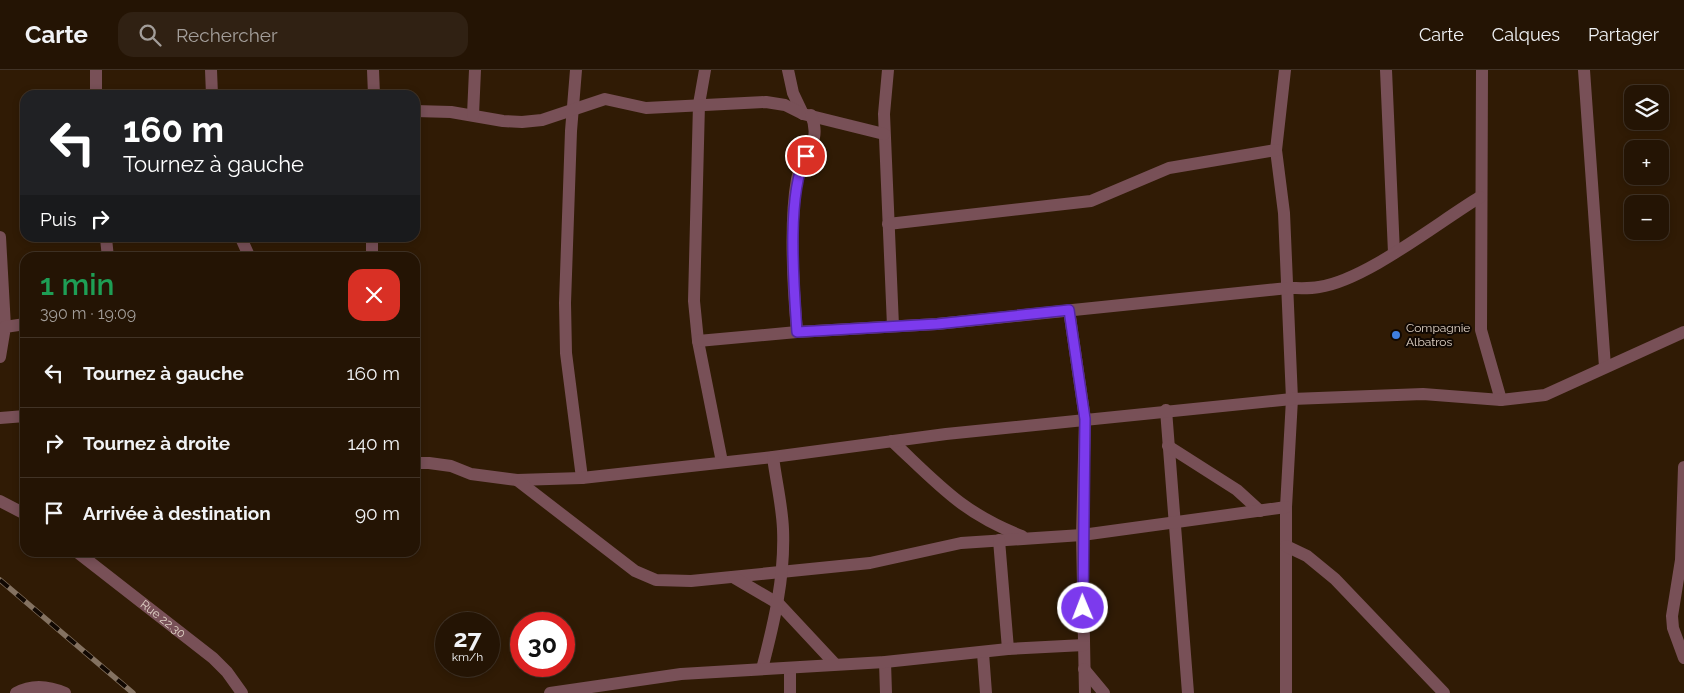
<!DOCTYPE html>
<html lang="fr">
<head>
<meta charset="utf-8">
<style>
	body { margin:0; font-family:Raleway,sans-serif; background:#302113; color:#f1f3f6; height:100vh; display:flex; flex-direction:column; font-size:19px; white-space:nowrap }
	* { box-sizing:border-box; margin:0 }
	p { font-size:16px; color:#a39e9a }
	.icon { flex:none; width:28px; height:28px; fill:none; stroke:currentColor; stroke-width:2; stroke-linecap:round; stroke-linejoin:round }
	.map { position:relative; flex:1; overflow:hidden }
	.drawer { position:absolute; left:20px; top:182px; width:400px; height:305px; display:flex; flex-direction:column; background:#241404; border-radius:15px; box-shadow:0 2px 8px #0003,0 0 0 1px #413326 }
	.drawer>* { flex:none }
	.top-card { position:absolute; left:20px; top:20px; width:400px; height:152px; border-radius:15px; box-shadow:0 2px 8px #0003,0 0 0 1px #413326; background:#202124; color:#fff; overflow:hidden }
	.fabs { position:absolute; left:1624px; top:15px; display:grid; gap:10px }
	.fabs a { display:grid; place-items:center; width:45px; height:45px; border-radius:10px; background:#241404; box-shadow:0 2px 8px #0003,0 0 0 1px #413326; font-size:25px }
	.speed { position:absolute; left:435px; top:542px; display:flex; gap:10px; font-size:25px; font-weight:700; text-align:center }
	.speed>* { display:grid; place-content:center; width:65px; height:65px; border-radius:50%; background:#241404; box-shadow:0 2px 8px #0003,0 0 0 1px #413326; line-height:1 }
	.speed small { font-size:12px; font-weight:400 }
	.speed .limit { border:8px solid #d22; background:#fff; color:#111 }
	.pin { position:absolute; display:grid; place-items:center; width:42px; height:42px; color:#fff; margin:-21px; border:2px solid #fff; border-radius:50%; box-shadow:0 1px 5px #0007 }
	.me { position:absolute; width:55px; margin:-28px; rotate:359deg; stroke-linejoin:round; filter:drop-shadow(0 0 4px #0008) }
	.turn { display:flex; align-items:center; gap:18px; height:105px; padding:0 20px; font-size:22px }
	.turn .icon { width:65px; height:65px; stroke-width:2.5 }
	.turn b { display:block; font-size:35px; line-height:42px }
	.then { display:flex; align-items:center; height:48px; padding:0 20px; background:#0003; gap:10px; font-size:19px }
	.round { display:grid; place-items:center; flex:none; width:52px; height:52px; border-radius:15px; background:#302113 }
	.summary { display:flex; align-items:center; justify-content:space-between; height:85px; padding:0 20px }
	h1 { font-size:30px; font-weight:600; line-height:38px; color:#1e9e55 }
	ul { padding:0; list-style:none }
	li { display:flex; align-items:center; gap:15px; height:70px; padding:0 20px; border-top:1px solid #413326 }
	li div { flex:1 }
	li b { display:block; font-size:19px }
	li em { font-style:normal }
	header { display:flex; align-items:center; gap:30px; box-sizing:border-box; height:70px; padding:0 25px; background:#241404; border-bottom:1px solid #413326 }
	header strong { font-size:24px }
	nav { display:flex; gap:28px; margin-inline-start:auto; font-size:18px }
	.search { width:350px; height:45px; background:#302113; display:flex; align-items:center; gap:12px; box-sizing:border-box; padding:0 18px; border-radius:15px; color:#a39e9a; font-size:19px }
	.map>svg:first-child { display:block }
</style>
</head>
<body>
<header>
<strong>Carte</strong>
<div class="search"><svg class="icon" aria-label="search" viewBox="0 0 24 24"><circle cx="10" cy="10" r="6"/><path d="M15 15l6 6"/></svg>Rechercher</div>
<nav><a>Carte</a><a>Calques</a><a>Partager</a></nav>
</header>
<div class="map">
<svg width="1684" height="623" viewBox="0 0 1684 623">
	<rect width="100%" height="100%" fill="#301b05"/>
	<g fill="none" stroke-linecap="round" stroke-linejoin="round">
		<g stroke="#785057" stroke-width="12">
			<polyline points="211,0 212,25"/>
			<polyline points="373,0 374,25"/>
			<polyline points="576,0 571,61 565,233 566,283 582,408"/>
			<polyline points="705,0 699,34 694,231 698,271 722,392"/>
			<polyline points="788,0 793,23 803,44"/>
			<polyline points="888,0 884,44 893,256"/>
			<polyline points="1285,0 1276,80 1284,143 1292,329 1286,437 1286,623"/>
			<polyline points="1386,0 1394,183"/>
			<polyline points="1482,0 1481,260 1501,330"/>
			<polyline points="1584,0 1605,297"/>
			<polyline points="96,25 96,0"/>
			<polyline points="415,41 451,42 503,51 522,52 542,50 605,29 646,38 766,32 785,35 803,44 884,64"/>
			<polyline points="473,45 475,0"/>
			<polyline points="888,154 1091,131 1169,98 1276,80"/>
			<polyline points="0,167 5,257"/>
			<polyline points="106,168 108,188"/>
			<polyline points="241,168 250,188"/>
			<polyline points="372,188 372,168"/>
			<polyline points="1069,240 1085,349 1082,465 1085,623"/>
			<path d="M797 262C793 216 789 154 797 109 802 84 823 73 811 45"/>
			<path d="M698 271 797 262 937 254 1288 218C1298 218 1309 219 1319 217 1366 210 1437 153 1480 127"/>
			<polyline points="0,287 5,257 25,254"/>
			<polyline points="1166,340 1188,623"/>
			<polyline points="0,348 25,346"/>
			<path d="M892 371C938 414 962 443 1022 466"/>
			<polyline points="1168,376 1237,420 1260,441"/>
			<polyline points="415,393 429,393 451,396 471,404 517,410 582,408 773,387 946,364 1292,329 1423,324 1501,330 1545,325 1684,262"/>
			<polyline points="1684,397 1681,490 1672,546 1673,558 1684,588"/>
			<polyline points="517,410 635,501 656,510 691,511 870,493 961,473 1082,465 1286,437"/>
			<polyline points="0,431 25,444"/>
			<polyline points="999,470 1008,579"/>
			<polyline points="1286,476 1307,486 1335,509 1444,623"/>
			<path id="s1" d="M77 482 213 588 227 602 242 623"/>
			<polyline points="733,507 779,534 835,594"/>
			<polyline points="983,583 986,623"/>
			<polyline points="885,592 886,623"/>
			<path d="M762 599C774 553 785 507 783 459 782 435 776 411 773 387"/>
			<polyline points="790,599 790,623"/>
			<polyline points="1084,599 1104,623"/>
			<path d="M16 623C32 614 49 616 65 623"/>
			<polyline points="550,623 681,604 885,592 1008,579 1084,575"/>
		</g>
		<defs>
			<polyline id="rail" points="0,510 133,623"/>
		</defs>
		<use href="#rail" stroke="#847261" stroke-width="5.5"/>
		<use href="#rail" stroke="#110802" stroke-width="4" stroke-dasharray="11" stroke-linecap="butt"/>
	</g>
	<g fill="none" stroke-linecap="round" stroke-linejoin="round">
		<defs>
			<path id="route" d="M806 86C786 125 794 217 797 262L937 254 1069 240 1085 349 1083 538"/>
		</defs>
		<use href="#route" stroke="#51269a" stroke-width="12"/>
		<use href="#route" stroke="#7c3aed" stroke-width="9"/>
	</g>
	<circle fill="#3f7fe0" stroke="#110802" stroke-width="2" cx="1396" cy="265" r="5"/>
	<g text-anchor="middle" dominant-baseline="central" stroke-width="4" stroke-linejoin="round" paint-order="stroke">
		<g font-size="12" fill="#e0d2c5" stroke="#110802" text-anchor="start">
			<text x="1406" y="258">Compagnie<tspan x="1406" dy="14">Albatros</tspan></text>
		</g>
		<g font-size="12" fill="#e0d2c5" stroke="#110802">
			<text stroke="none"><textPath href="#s1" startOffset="109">Rue 22.30</textPath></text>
		</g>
	</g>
</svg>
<div class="fabs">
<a><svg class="icon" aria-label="layers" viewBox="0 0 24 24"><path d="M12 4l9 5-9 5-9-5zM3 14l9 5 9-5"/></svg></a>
<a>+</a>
<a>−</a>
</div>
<div class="speed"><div>27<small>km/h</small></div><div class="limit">30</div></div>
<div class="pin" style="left:806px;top:86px;background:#d93025"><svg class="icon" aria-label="arrive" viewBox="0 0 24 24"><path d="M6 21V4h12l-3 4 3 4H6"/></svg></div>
<svg class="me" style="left:1083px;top:538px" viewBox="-20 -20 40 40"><circle r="17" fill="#7c3aed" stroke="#fff" stroke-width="3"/><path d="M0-11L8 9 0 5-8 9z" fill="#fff"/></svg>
<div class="top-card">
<div class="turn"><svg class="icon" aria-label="left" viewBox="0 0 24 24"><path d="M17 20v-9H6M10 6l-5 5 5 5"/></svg><div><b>160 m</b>Tournez à gauche</div></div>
<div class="then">Puis<svg class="icon" aria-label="right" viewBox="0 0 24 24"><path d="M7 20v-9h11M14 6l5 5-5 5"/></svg></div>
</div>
<section class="drawer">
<div class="summary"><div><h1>1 min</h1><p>390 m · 19:09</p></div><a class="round" style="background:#d93025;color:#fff"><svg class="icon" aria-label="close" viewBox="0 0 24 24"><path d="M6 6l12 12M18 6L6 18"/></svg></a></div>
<ul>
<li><svg class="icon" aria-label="left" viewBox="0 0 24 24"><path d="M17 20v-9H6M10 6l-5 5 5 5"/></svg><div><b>Tournez à gauche</b></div><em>160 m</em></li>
<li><svg class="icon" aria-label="right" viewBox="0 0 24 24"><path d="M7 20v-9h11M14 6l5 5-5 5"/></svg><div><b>Tournez à droite</b></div><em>140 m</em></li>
<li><svg class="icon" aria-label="arrive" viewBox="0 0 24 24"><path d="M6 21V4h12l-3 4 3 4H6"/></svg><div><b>Arrivée à destination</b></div><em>90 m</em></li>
</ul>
</section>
</div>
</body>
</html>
